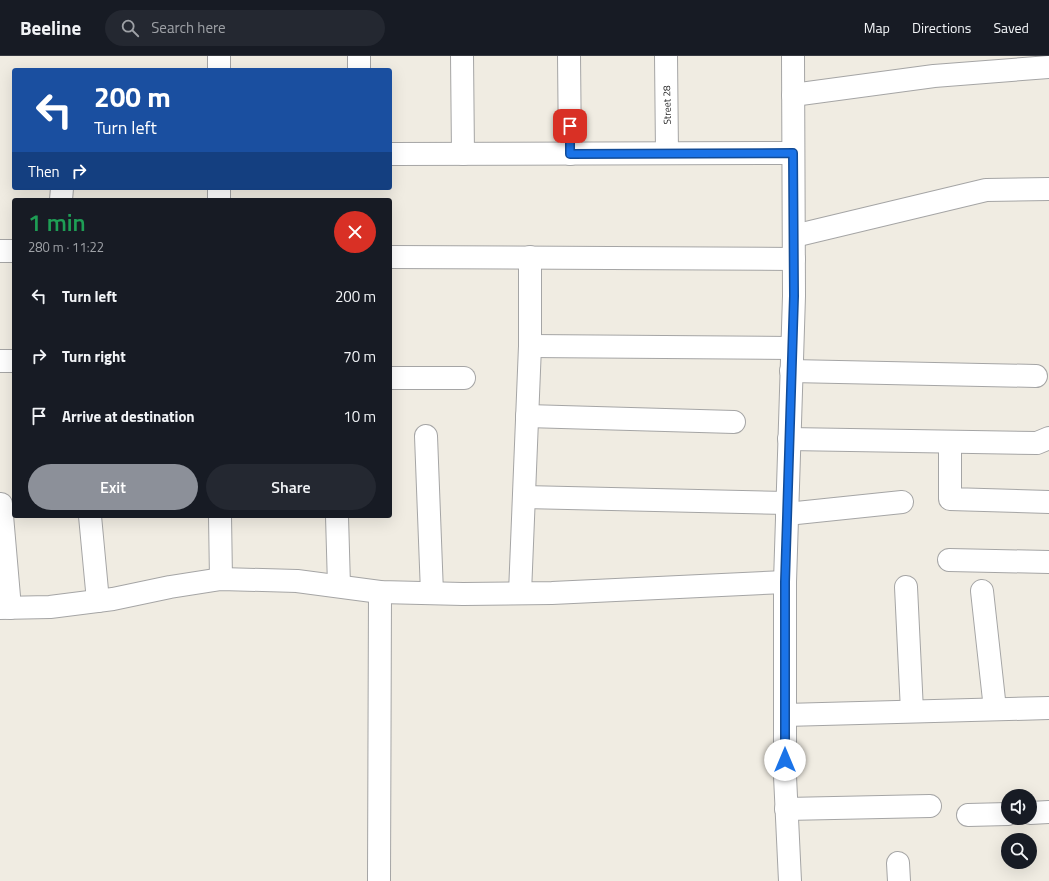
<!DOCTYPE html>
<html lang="en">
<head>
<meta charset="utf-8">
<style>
	body { margin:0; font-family:"Titillium Web",sans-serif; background:#242831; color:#f1f3f6; height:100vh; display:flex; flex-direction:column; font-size:15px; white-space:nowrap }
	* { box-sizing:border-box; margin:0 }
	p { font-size:13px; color:#9ea1a6 }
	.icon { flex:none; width:22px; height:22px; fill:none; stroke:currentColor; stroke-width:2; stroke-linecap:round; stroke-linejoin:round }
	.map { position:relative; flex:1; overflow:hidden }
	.details { position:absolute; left:12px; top:142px; width:380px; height:320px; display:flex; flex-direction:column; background:#171b24; border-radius:4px; box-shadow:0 4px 16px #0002 }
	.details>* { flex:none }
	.hud { position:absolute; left:12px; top:12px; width:380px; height:122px; border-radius:4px; box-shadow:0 4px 16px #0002; background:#1a4fa0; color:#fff; overflow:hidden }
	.tools { position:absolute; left:1001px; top:733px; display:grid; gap:8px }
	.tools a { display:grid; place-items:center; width:36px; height:36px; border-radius:50%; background:#171b24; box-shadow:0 4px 16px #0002; font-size:20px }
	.pin { position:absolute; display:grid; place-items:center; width:34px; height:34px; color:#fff; margin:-17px; border-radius:8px; box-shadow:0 2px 6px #0006 }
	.me { position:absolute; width:44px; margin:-22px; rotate:0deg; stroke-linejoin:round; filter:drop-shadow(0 0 3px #0008) }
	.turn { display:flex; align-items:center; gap:14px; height:84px; padding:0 16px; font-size:18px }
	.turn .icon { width:52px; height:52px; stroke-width:2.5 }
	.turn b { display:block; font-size:28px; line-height:34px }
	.then { display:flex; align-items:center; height:38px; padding:0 16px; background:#0003; gap:8px; font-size:15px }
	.round { display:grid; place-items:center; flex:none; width:42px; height:42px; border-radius:21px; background:#242831 }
	.summary { display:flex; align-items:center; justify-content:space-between; height:68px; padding:0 16px }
	h1 { font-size:24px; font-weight:600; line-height:30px; color:#1e9e55 }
	.action { display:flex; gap:8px; margin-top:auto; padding:8px 16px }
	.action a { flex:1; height:46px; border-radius:24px; background:#8c9099; color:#fff; font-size:16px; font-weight:600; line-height:46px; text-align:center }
	.action a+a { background:#242831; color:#f1f3f6 }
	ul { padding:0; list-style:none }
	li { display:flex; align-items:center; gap:12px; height:60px; padding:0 16px }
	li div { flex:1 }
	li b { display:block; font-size:15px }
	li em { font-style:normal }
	header { display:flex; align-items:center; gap:24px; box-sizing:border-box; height:56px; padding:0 20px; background:#171b24; border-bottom:1px solid #363941 }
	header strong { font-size:19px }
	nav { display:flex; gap:22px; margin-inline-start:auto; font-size:14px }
	.search { width:280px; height:36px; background:#242831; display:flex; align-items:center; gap:10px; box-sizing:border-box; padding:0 14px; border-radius:22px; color:#9ea1a6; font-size:15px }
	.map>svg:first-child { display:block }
</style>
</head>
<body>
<header>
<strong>Beeline</strong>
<div class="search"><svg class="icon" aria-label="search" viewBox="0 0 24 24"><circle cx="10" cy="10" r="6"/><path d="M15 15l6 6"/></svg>Search here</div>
<nav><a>Map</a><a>Directions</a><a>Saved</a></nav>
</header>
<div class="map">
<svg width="1049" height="825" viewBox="0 0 1049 825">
	<rect width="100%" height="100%" fill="#f0ece2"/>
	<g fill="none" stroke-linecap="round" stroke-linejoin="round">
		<defs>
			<g id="minor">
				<polyline points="219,0 219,14"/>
				<polyline points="462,0 463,98"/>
				<polyline points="569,0 570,98"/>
				<polyline points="666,0 667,97"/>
				<polyline points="359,14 359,0"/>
				<polyline points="793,39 934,20 1049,11"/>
				<polyline points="390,98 793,97"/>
				<polyline points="219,132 219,144"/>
				<polyline points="61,144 62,132"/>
				<polyline points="794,180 986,134 1049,133"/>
				<polyline points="0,195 14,195"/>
				<polyline points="390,201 794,203"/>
				<polyline points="530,290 792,292"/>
				<polyline points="0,305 14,305"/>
				<polyline points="791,315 1036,320"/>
				<polyline points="390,322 464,322"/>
				<polyline points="527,360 734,366"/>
				<polyline points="426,380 432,537"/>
				<polyline points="789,383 1037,387 1049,382"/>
				<polyline points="950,386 950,443 1049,446"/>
				<polyline points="524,441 787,447"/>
				<polyline points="1,448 10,552"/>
				<polyline points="787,458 902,446"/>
				<polyline points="90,460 98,545"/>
				<polyline points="220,460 221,523"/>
				<polyline points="337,460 339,530"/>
				<polyline points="949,504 1049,506"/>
				<polyline points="906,531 912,655"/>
				<polyline points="982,535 995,653"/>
				<polyline points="520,537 530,290 530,201"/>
				<polyline points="0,552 50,551 113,543 170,531 221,523 297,525 380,536 463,538 552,537 785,526"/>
				<polyline points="785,659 1049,652"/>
				<polyline points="786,753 930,750"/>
				<polyline points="1030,757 1049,756"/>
				<polyline points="968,759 1008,758"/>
				<polyline points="898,807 899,825"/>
				<polyline points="379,825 380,536"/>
				<polyline points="790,825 785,720 785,526 794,240 793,0"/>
			</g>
		</defs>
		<use href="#minor" stroke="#a5a5a5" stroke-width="24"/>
		<use href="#minor" stroke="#fff" stroke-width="22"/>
	</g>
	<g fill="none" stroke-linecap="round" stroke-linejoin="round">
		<defs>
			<polyline id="route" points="570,70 570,98 793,97 794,240 785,526 785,704"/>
		</defs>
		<use href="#route" stroke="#114b97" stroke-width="10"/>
		<use href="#route" stroke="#1a73e8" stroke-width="7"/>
	</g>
	<g text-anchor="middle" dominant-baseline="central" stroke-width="4" stroke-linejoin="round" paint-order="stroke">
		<g font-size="10" fill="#1e1e1e" stroke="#fff">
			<text transform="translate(667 49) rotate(-91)">Street 28</text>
		</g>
	</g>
</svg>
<div class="tools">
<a><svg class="icon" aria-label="sound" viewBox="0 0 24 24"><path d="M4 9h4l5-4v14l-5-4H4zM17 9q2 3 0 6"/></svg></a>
<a><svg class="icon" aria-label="search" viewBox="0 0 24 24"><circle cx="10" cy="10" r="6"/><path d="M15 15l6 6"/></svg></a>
</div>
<div class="pin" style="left:570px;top:70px;background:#d93025"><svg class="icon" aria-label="arrive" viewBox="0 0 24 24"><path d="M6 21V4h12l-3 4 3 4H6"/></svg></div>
<svg class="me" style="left:785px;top:704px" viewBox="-20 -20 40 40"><circle r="19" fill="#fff"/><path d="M0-13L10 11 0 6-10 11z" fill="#1a73e8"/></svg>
<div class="hud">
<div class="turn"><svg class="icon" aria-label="left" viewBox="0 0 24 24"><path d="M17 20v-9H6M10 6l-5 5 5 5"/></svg><div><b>200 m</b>Turn left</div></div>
<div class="then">Then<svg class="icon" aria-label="right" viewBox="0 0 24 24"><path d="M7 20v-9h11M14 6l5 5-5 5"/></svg></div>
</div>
<section class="details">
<div class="summary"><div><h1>1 min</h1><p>280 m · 11:22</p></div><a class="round" style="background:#d93025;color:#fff"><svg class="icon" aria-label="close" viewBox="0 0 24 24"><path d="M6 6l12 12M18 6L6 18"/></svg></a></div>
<ul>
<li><svg class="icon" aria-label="left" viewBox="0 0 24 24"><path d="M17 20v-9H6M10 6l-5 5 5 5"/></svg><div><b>Turn left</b></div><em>200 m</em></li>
<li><svg class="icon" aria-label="right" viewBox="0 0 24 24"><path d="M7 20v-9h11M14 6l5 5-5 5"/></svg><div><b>Turn right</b></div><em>70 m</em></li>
<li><svg class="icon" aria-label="arrive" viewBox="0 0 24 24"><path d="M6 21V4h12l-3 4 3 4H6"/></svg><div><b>Arrive at destination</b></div><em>10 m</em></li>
</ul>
<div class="action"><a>Exit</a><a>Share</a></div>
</section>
</div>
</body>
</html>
